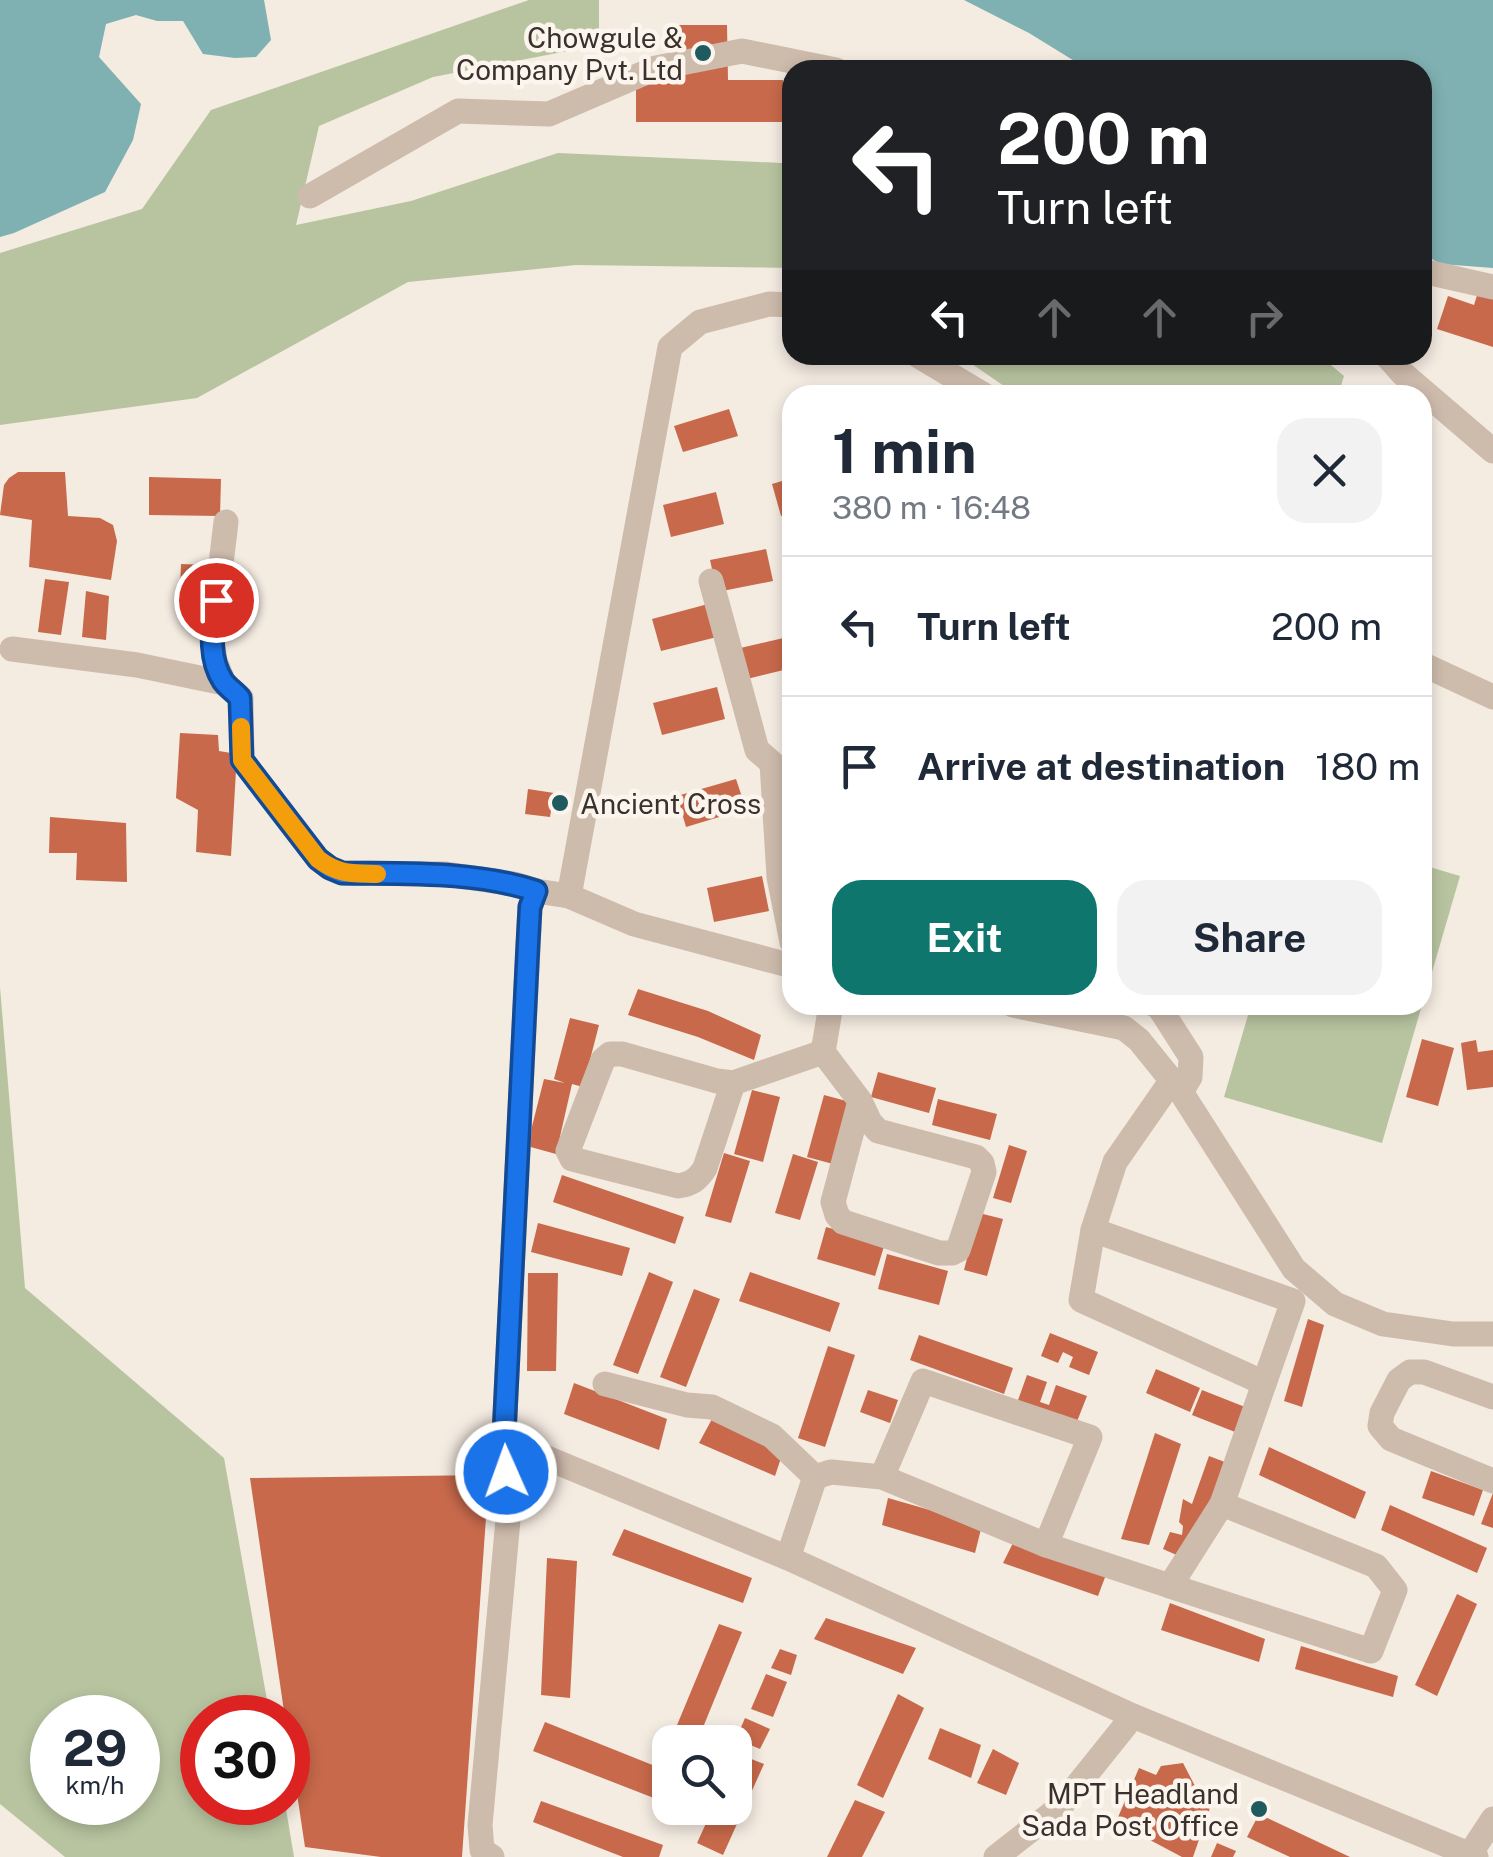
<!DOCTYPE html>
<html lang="en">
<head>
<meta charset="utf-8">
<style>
	body { margin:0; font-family:"Public Sans",sans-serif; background:#f2f2f3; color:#1f2937; height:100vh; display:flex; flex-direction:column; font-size:38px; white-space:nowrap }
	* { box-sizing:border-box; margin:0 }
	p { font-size:32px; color:#747a83 }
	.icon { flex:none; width:55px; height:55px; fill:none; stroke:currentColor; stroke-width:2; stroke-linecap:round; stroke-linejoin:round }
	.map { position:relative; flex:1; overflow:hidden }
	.sheet { position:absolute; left:782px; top:385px; width:650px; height:630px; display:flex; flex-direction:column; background:#fff; border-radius:30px; box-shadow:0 5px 15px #0003 }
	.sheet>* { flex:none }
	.hud { position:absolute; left:782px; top:60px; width:650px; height:305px; border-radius:30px; box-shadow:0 5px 15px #0003; background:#202124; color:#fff; overflow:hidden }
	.buttons { position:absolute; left:652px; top:1725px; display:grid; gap:20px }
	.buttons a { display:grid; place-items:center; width:100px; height:100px; border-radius:20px; background:#fff; box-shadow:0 5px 15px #0003; font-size:50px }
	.speed { position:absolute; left:30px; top:1695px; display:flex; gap:20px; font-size:50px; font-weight:700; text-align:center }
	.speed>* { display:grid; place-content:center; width:130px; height:130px; border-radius:50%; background:#fff; box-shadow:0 5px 15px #0003; line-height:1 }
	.speed small { font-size:25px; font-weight:400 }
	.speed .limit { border:15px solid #d22; background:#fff; color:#111 }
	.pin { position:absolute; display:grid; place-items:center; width:85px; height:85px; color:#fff; margin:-42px; border:5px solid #fff; border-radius:50%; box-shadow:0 2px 10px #0007 }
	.me { position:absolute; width:110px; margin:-55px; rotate:358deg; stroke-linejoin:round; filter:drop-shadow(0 0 8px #0008) }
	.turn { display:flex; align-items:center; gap:35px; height:210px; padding:0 50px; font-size:45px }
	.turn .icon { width:130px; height:130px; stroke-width:2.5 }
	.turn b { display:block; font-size:70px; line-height:85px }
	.lanes { display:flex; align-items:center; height:95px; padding:0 50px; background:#0003; justify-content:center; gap:50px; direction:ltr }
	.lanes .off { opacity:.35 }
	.round { display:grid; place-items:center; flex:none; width:105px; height:105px; border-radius:30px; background:#f2f2f3 }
	.headline { display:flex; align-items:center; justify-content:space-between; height:170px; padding:0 50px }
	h1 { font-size:60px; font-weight:700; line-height:75px }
	.action { display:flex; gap:20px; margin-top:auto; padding:20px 50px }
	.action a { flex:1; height:115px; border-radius:30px; background:#0f766e; color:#fff; font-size:40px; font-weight:700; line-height:115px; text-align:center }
	.action a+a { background:#f2f2f3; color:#1f2937 }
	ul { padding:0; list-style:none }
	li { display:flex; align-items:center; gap:30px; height:140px; padding:0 50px; border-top:2px solid #e0e1e3 }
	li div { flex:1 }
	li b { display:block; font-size:38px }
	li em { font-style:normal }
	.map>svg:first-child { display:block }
</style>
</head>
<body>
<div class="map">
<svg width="1493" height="1857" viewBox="0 0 1493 1857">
	<rect width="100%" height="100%" fill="#f4ebe1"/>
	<g fill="#b8c4a0" fill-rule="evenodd">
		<polygon points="529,0 599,0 599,45 433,77 319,126 296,225 411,201 558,153 782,163 792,161 792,268 576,265 408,282 197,398 0,425 0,253 142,209 211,110"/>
		<polygon points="959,355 1319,355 1344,376 1338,395 1017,395"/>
		<polygon points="1423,865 1460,876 1423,1003 1422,865"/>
		<path d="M0 987 25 1288 224 1458 270 1717 202 1718V1802L285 1803 294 1857H65L0 1804ZM52 1718H138V1802H52Z"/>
		<polygon points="1251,1005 1422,1005 1382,1143 1224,1097"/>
	</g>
	<g fill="#7fb0b2">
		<polygon points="0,0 264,0 271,40 256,57 235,58 203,54 183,21 157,21 136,15 106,24 99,57 141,104 133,140 105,192 14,233 0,237"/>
		<polygon points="964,0 1493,0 1493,268 1441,264 1423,254 1422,70 1089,70 1029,33"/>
	</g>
	<g fill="#c8694b">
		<polygon points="678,25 727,25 728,80 783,80 783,122 636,122 636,82 679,82"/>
		<polygon points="1479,289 1493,294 1493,347 1437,329 1448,296 1474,305"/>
		<polygon points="729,409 738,436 683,452 674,426"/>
		<polygon points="18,472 65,472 68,516 100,518 113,525 117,541 111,580 29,567 32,520 0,515 4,485 9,478"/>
		<polygon points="149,477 221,479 220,516 149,515"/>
		<polygon points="792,478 792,513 781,516 772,484"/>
		<polygon points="716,492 724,524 671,537 663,505"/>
		<polygon points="766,549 773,581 717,592 710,560"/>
		<polygon points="181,564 209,565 208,618 179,614"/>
		<polygon points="45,579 69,582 61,635 38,632"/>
		<polygon points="86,591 109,596 106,640 82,637"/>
		<polygon points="708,604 717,637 661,651 652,619"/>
		<polygon points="792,636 792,668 743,680 736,649"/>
		<polygon points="717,687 725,719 662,735 653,703"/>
		<polygon points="180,733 218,735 219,751 237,754 231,856 196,852 198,810 176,798"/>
		<polygon points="736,779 746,809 686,827 677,796"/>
		<polygon points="528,789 554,793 550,817 525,814"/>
		<polygon points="50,817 126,823 127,882 76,880 77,853 49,853"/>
		<polygon points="762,876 769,911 714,922 707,888"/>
		<polygon points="638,989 708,1011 761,1035 754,1060 698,1037 628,1015"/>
		<polygon points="570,1018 599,1025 583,1087 572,1084 556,1154 527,1146 544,1079 565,1083 554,1079"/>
		<polygon points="1422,1039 1454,1048 1438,1106 1406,1097"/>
		<polygon points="1476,1040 1478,1052 1493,1050 1493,1087 1467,1090 1461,1043"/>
		<polygon points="878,1072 936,1088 929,1113 871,1097"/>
		<polygon points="752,1090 780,1097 763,1162 734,1154"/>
		<polygon points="824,1095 850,1102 833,1164 807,1157"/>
		<polygon points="938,1099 997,1114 990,1140 932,1125"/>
		<polygon points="1009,1145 1027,1151 1011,1203 993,1198"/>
		<polygon points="724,1153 750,1161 731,1223 705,1216"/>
		<polygon points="793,1154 818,1162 800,1220 775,1213"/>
		<polygon points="562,1175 684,1217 675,1244 553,1202"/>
		<polygon points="979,1213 1003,1219 987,1276 964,1270"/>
		<polygon points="538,1223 630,1248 622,1276 531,1252"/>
		<polygon points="826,1227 885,1243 875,1276 817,1259"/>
		<polygon points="887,1254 948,1271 939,1305 878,1289"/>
		<polygon points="649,1272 673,1282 638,1374 613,1365"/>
		<polygon points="750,1272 840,1303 830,1332 739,1301"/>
		<polygon points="528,1273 558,1273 556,1371 527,1371"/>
		<polygon points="694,1289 720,1299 686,1387 660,1377"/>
		<polygon points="1308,1319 1324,1325 1302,1407 1284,1401"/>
		<polygon points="1050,1333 1098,1352 1089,1375 1069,1367 1073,1357 1063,1352 1058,1363 1041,1356"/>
		<polygon points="919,1335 1013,1368 1004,1394 910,1360"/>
		<polygon points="828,1346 855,1355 825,1447 798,1438"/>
		<polygon points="1156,1369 1200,1388 1190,1412 1146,1393"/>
		<polygon points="1027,1375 1047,1382 1040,1402 1049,1405 1056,1385 1087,1396 1076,1424 1017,1403"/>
		<polygon points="574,1383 667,1419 659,1450 564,1414"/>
		<polygon points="868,1390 898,1400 890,1423 860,1412"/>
		<polygon points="1202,1390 1245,1407 1235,1432 1192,1415"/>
		<polygon points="712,1419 784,1449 775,1476 699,1443"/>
		<polygon points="1155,1433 1181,1444 1149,1545 1121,1539"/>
		<polygon points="1269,1447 1366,1492 1355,1519 1259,1475"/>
		<polygon points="1209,1456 1230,1464 1181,1557 1163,1549 1170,1532 1182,1535 1183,1526 1179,1522 1183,1499 1192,1504"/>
		<polygon points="1431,1471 1483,1490 1474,1516 1422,1498"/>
		<polygon points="489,1475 462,1857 381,1857 305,1847 288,1734 288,1718 285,1718 250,1478"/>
		<polygon points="1493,1493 1493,1528 1481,1524"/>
		<polygon points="888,1498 982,1525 975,1553 882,1525"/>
		<polygon points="1390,1505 1487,1548 1477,1573 1381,1530"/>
		<polygon points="624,1529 752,1578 743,1603 612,1555"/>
		<polygon points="1013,1543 1107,1572 1098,1596 1003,1563"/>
		<polygon points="547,1558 577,1561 570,1698 541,1695"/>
		<polygon points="1457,1594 1477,1604 1437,1696 1415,1685"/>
		<polygon points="1170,1603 1265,1639 1259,1662 1161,1630"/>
		<polygon points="826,1618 916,1648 903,1674 814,1639"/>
		<polygon points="719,1624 742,1632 697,1742 670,1742"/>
		<polygon points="1301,1646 1398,1676 1393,1697 1295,1669"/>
		<polygon points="780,1649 797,1655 791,1675 771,1668"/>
		<polygon points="766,1674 787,1682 773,1717 751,1709"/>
		<polygon points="898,1694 924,1708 883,1798 857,1785"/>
		<polygon points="745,1718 770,1729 760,1749 736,1739"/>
		<polygon points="545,1722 670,1772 659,1800 533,1751"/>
		<polygon points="940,1728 981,1745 971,1778 928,1759"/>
		<polygon points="993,1749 1019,1763 1006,1795 977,1783"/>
		<polygon points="736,1753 764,1764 723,1855 697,1843 713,1808 735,1808"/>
		<polygon points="1183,1763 1195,1786 1213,1799 1193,1857 1182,1857 1116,1822 1139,1768 1156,1775 1161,1766"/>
		<polygon points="855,1800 885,1812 862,1857 827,1857"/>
		<polygon points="541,1801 663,1845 659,1857 623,1857 533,1822"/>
		<polygon points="1259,1814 1350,1857 1290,1857 1247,1837"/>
		<polygon points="1217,1843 1236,1851 1233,1857 1211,1857"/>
	</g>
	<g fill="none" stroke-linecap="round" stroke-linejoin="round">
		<g stroke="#cdbbac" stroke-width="25">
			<polyline points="310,196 458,111 549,114 656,68 742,51 836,70"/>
			<polyline points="1422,271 1493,287"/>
			<polyline points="917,355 984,395"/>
			<polyline points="1386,355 1402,373 1493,451"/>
			<polyline points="711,581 757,750 772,763 779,877 792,942"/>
			<polyline points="12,649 137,665 224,683 241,698 242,760 318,859 330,868 342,873 446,874 514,884 536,891 569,896 634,924 792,966"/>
			<polyline points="1422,664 1493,697"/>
			<polyline points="224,683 215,661 212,639 226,522"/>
			<polyline points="569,896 670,347 700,322 769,304 792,305"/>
			<polyline points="831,1005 823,1052 860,1101 870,1122 878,1131 976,1157 982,1163 984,1172 958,1250 952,1253 939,1253 843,1222 837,1215 833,1202 860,1101"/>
			<polyline points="1013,1005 1124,1028 1139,1040 1181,1092 1294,1269 1335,1304 1383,1324 1453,1334 1493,1334"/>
			<polyline points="1155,1005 1159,1007 1191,1057 1190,1077 1181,1092"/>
			<path d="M733 1083 705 1168C698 1179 692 1184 678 1186L572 1159 568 1151 603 1060 610 1054H622L717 1081 733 1083 823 1052"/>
			<polyline points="1093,1230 1081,1300 1264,1383"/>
			<polyline points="605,1384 687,1405 712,1407 772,1436 815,1477"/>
			<polyline points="1493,1397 1424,1372 1410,1372 1399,1380 1382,1413 1380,1426 1391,1439 1493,1481"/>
			<polyline points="504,1435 542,1456 788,1558 1133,1716 1476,1857"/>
			<polyline points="815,1477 831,1472 882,1477 1046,1545 1170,1586 1222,1504 1293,1301 1093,1230 1115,1162 1172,1080"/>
			<polyline points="882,1477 923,1381 1090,1437 1046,1545"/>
			<polyline points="788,1558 815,1477"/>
			<polyline points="1170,1586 1371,1651 1395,1590 1376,1566 1222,1504"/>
			<polyline points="492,1857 482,1850 480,1825 509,1509 504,1435 530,907 536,891"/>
			<polyline points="996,1857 1060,1807 1133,1716"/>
			<polyline points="1468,1857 1493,1819"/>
		</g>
	</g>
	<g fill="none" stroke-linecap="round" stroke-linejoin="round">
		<defs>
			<path id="route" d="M216 600C213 627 207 656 223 681 227 687 235 692 240 698L242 760 318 859 330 868 342 873C407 874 474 871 536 891L530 907 528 944 504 1435 506 1472"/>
		</defs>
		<use href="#route" stroke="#114b97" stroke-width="25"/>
		<use href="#route" stroke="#1a73e8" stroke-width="18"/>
		<path stroke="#f59e0b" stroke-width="18" d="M241 727 242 760 318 859C339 875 352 873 377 874"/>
	</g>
	<g fill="#1f5a5e" stroke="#fbf5ee" stroke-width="4">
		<circle cx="703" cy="53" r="10"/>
		<circle cx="560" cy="803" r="10"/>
		<circle cx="1259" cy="1809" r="10"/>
	</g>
	<g text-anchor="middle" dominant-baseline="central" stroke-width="9" stroke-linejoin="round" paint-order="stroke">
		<g font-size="28" fill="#3b302b" stroke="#fbf5ee" text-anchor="end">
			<text x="683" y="37">Chowgule &amp;<tspan x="683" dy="32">Company Pvt. Ltd</tspan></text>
			<text x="580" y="803" text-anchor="start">Ancient Cross</text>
			<text x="1239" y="1793">MPT Headland<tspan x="1239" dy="32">Sada Post Office</tspan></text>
		</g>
	</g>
</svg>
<div class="buttons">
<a><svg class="icon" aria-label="search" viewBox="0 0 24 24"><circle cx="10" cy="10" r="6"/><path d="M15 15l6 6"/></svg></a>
</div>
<div class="speed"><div>29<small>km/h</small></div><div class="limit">30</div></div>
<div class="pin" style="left:216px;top:600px;background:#d93025"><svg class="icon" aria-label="arrive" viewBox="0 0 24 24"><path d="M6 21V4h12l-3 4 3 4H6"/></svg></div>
<svg class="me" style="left:506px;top:1472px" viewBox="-20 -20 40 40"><circle r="17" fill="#1a73e8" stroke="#fff" stroke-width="3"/><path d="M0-11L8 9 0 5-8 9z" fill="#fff"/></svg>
<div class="hud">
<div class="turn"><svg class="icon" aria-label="left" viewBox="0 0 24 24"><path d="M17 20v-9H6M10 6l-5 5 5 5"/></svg><div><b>200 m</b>Turn left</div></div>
<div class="lanes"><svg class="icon" aria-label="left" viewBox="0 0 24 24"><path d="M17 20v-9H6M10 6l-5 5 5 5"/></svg><svg class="icon off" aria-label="ahead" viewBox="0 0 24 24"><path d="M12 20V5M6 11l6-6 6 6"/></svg><svg class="icon off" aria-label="ahead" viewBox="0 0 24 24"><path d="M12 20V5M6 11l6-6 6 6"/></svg><svg class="icon off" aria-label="right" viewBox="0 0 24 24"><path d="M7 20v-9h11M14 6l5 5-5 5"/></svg></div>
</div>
<section class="sheet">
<div class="headline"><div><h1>1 min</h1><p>380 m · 16:48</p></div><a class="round"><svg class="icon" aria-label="close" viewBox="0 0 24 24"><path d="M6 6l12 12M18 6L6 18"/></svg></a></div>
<ul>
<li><svg class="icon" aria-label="left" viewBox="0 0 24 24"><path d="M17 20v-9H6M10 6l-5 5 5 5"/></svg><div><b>Turn left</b></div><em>200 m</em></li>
<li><svg class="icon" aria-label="arrive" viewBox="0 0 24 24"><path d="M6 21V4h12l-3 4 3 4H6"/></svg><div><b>Arrive at destination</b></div><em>180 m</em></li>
</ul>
<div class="action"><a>Exit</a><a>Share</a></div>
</section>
</div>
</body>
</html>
